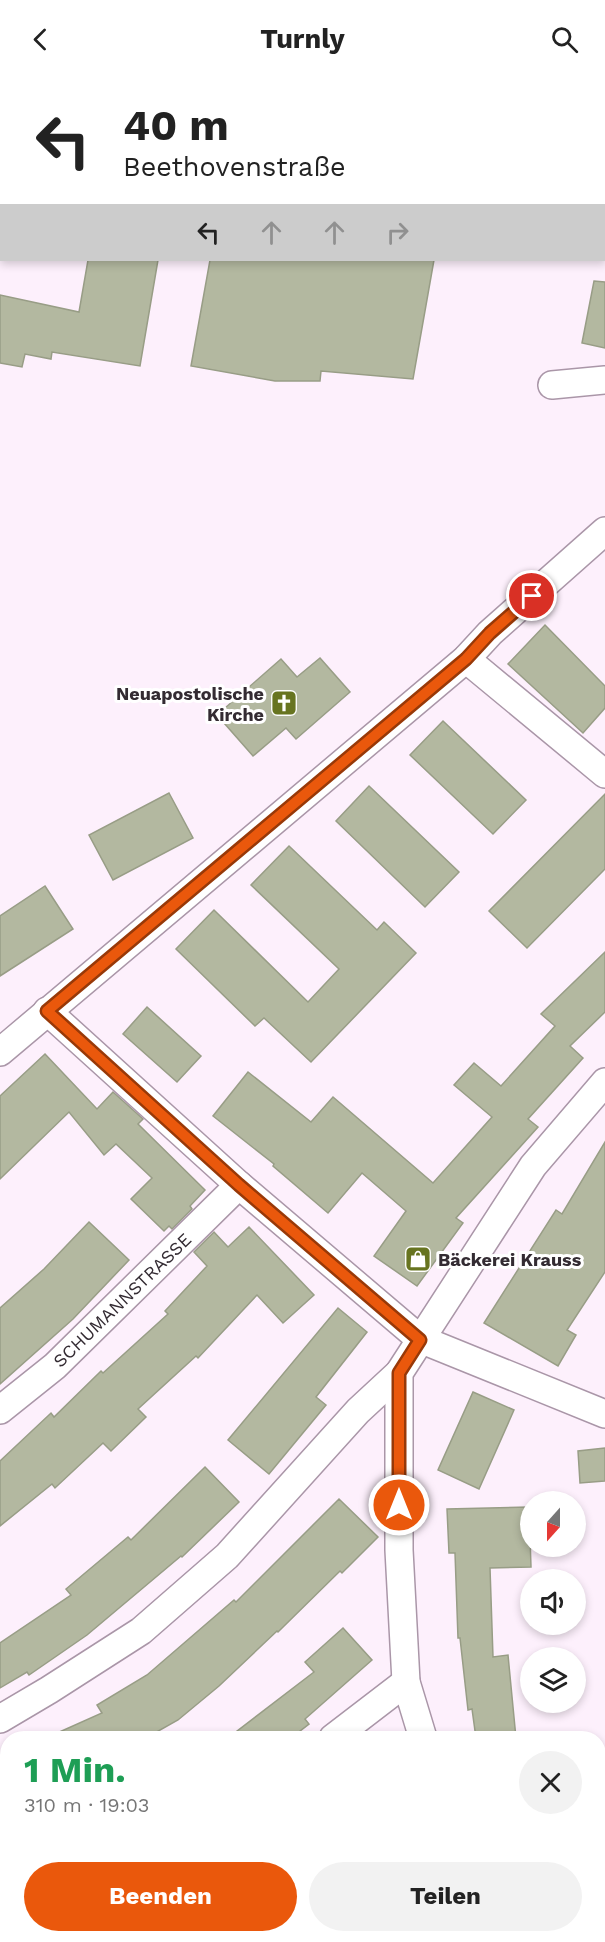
<!DOCTYPE html>
<html lang="de">
<head>
<meta charset="utf-8">
<style>
	body { margin:0; font-family:"Work Sans",sans-serif; background:#f2f2f2; color:#222; height:100vh; display:flex; flex-direction:column; font-size:22px; white-space:nowrap }
	* { box-sizing:border-box; margin:0 }
	p { font-size:20px; color:#767676 }
	.icon { flex:none; width:33px; height:33px; fill:none; stroke:currentColor; stroke-width:2; stroke-linecap:round; stroke-linejoin:round }
	.map { position:relative; flex:1; overflow:hidden }
	.sheet { position:absolute; left:0px; top:1653px; width:606px; height:212px; display:flex; flex-direction:column; background:#fff; border-radius:24px 24px 0 0; box-shadow:0 3px 9px #0003 }
	.sheet>* { flex:none }
	.hud { position:absolute; left:0px; top:0px; width:606px; height:183px; box-shadow:0 3px 9px #0003; background:#fff; color:#222; overflow:hidden }
	.needle { width:39px; rotate:201deg }
	.buttons { position:absolute; left:520px; top:1413px; display:grid; gap:12px }
	.buttons a { display:grid; place-items:center; width:66px; height:66px; border-radius:50%; background:#fff; box-shadow:0 3px 9px #0003; font-size:30px }
	.pin { position:absolute; display:grid; place-items:center; width:51px; height:51px; color:#fff; margin:-26px; border:3px solid #fff; border-radius:50%; box-shadow:0 2px 6px #0007 }
	.me { position:absolute; width:66px; margin:-33px; rotate:0deg; stroke-linejoin:round; filter:drop-shadow(0 0 4px #0008) }
	.turn { display:flex; align-items:center; gap:21px; height:126px; padding:0 24px; font-size:27px }
	.turn .icon { width:78px; height:78px; stroke-width:2.5 }
	.turn b { display:block; font-size:42px; line-height:51px }
	.lanes { display:flex; align-items:center; height:57px; padding:0 24px; background:#0003; justify-content:center; gap:30px; direction:ltr }
	.lanes .off { opacity:.35 }
	.round { display:grid; place-items:center; flex:none; width:63px; height:63px; border-radius:32px; background:#f2f2f2 }
	.overview { display:flex; align-items:center; justify-content:space-between; height:102px; padding:0 24px }
	h1 { font-size:36px; font-weight:700; line-height:45px; color:#1e9e55 }
	.button { display:flex; gap:12px; margin-top:auto; padding:12px 24px }
	.button a { flex:1; height:69px; border-radius:36px; background:#ea580c; color:#fff; font-size:24px; font-weight:700; line-height:69px; text-align:center }
	.button a+a { background:#f2f2f2; color:#222 }
	header { display:flex; justify-content:space-between; align-items:center; height:78px; padding:0 24px; background:#fff; font-size:27px; font-weight:700 }
	.map>svg:first-child { display:block }
</style>
</head>
<body>
<header><svg class="icon" aria-label="back" viewBox="0 0 24 24"><path d="M15 5l-7 7 7 7"/></svg>Turnly<svg class="icon" aria-label="search" viewBox="0 0 24 24"><circle cx="10" cy="10" r="6"/><path d="M15 15l6 6"/></svg></header>
<div class="map">
<svg width="605" height="1864" viewBox="0 0 605 1864">
	<rect width="100%" height="100%" fill="#fdf0fc"/>
	<g fill="#b3b8a0" stroke="#989d86" stroke-width="1.5">
		<polygon points="88,182 158,182 140,288 52,274 51,281 25,276 22,289 0,285 0,217 79,234"/>
		<polygon points="210,182 434,182 413,301 321,293 320,303 275,303 191,288"/>
		<polygon points="594,203 605,204 605,270 582,265"/>
		<polygon points="545,547 605,608 605,630 583,655 508,586"/>
		<polygon points="320,580 350,614 296,661 286,650 253,678 217,637 281,581 297,599"/>
		<polygon points="443,643 526,722 493,756 410,677"/>
		<polygon points="369,708 459,794 425,829 336,743"/>
		<polygon points="169,715 193,760 113,802 89,757"/>
		<polygon points="605,716 605,791 527,870 489,833"/>
		<polygon points="289,768 377,852 384,844 416,875 311,984 264,940 255,948 176,871 214,832 308,924 339,891 251,807"/>
		<polygon points="45,808 73,851 0,898 0,838"/>
		<polygon points="605,874 605,934 570,968 583,980 528,1041 538,1049 456,1140 463,1145 417,1208 374,1178 406,1133 362,1095 328,1135 273,1088 274,1086 213,1038 248,994 311,1044 333,1019 433,1105 492,1039 454,1007 474,985 501,1008 555,948 541,936"/>
		<polygon points="147,929 201,978 177,1004 123,956"/>
		<polygon points="45,976 97,1031 113,1014 143,1041 138,1046 205,1112 190,1128 192,1131 172,1151 169,1148 164,1153 131,1121 152,1100 116,1066 104,1077 69,1034 0,1101 0,1018"/>
		<polygon points="605,1064 605,1194 567,1252 576,1257 558,1288 484,1245 556,1132 562,1136"/>
		<polygon points="89,1144 129,1182 73,1241 0,1306 0,1230 44,1191"/>
		<polygon points="249,1149 314,1217 283,1245 257,1217 198,1280 196,1278 138,1331 146,1339 111,1373 103,1365 55,1410 52,1406 0,1448 0,1383 51,1335 54,1339 101,1293 103,1295 168,1236 165,1233 207,1188 194,1174 214,1154 228,1169"/>
		<polygon points="338,1230 367,1254 316,1319 326,1327 269,1396 228,1362"/>
		<polygon points="473,1314 514,1332 479,1411 438,1392"/>
		<polygon points="605,1370 605,1403 580,1405 578,1373"/>
		<polygon points="205,1389 239,1424 182,1479 181,1478 87,1557 29,1597 27,1594 0,1610 0,1565 71,1517 66,1511 128,1459 131,1462"/>
		<polygon points="339,1421 378,1459 342,1495 340,1493 278,1554 277,1553 219,1608 178,1642 146,1660 46,1660 102,1635 97,1627 147,1597 234,1522 236,1524"/>
		<polygon points="529,1429 531,1489 490,1490 493,1579 508,1577 516,1660 476,1660 472,1631 468,1632 460,1560 458,1560 455,1475 449,1475 447,1431"/>
		<polygon points="343,1550 372,1582 305,1641 309,1646 291,1660 228,1660 314,1594 305,1584"/>
	</g>
	<g fill="none" stroke-linecap="round" stroke-linejoin="round">
		<defs>
			<g id="minor">
				<polyline points="552,307 605,302"/>
				<polyline points="466,581 605,696"/>
				<polyline points="47,933 239,1107 420,1261 605,1336"/>
				<polyline points="0,974 466,581 490,555 605,453"/>
				<polyline points="0,1332 55,1288 239,1107"/>
				<polyline points="0,1641 49,1612 141,1553 227,1478 358,1333 399,1295"/>
				<polyline points="333,1660 406,1604"/>
				<polyline points="423,1660 406,1604 399,1472 399,1295 533,1088 605,1004"/>
				<polyline points="0,1774 8,1779"/>
				<polyline points="598,1791 605,1790"/>
				<polyline points="136,1857 148,1864"/>
				<polyline points="78,1864 81,1857"/>
				<polyline points="438,1864 449,1857"/>
			</g>
		</defs>
		<use href="#minor" stroke="#aa96a8" stroke-width="30"/>
		<use href="#minor" stroke="#fff" stroke-width="27"/>
	</g>
	<g fill="none" stroke-linecap="round" stroke-linejoin="round">
		<defs>
			<polyline id="route" points="399,1427 399,1295 420,1262 239,1107 47,933 466,581 490,555 532,518"/>
		</defs>
		<use href="#route" stroke="#983908" stroke-width="15"/>
		<use href="#route" stroke="#ea580c" stroke-width="10"/>
	</g>
	<defs>
		<symbol id="church-square" viewBox="-11 -11 22 22"><rect x="-9" y="-9" width="18" height="18" rx="4" fill="#677420" stroke="#fff"/><path d="M-1.2-6h2.4v3.5h3.3v2.4h-3.3V6h-2.4V-.1h-3.3v-2.4h3.3Z" fill="#fff"/></symbol>
		<symbol id="shop-square" viewBox="-11 -11 22 22"><rect x="-9" y="-9" width="18" height="18" rx="4" fill="#677420" stroke="#fff"/><path d="M-5-2.5h2.3a2.7 3.5 0 0 1 5.4 0H5L5.5 6h-11ZM-1.5-2.5h3a1.5 2.3 0 0 0-3 0Z" fill="#fff"/></symbol>
	</defs>
	<g fill-rule="evenodd">
		<use href="#church-square" x="269" y="610" width="30" height="30"/>
		<use href="#shop-square" x="403" y="1166" width="30" height="30"/>
	</g>
	<g text-anchor="middle" dominant-baseline="central" stroke-width="6" stroke-linejoin="round" paint-order="stroke">
		<g font-size="18" font-weight="bold" fill="#332b32" stroke="#fff" text-anchor="end">
			<text x="264" y="615">Neuapostolische<tspan x="264" dy="21">Kirche</tspan></text>
			<text x="438" y="1181" text-anchor="start">Bäckerei Krauss</text>
		</g>
		<g font-size="18" fill="#332b32" stroke="#fff">
			<text transform="translate(122 1222) rotate(-44)">SCHUMANNSTRASSE</text>
		</g>
	</g>
</svg>
<div class="buttons">
<a><svg class="needle" viewBox="-14 -14 28 28"><path d="M0-13l5 13h-10z" fill="#e53935"/><path d="M0 13l5-13h-10z" fill="#767676"/></svg></a>
<a><svg class="icon" aria-label="sound" viewBox="0 0 24 24"><path d="M4 9h4l5-4v14l-5-4H4zM17 9q2 3 0 6"/></svg></a>
<a><svg class="icon" aria-label="layers" viewBox="0 0 24 24"><path d="M12 4l9 5-9 5-9-5zM3 14l9 5 9-5"/></svg></a>
</div>
<div class="pin" style="left:532px;top:518px;background:#d93025"><svg class="icon" aria-label="arrive" viewBox="0 0 24 24"><path d="M6 21V4h12l-3 4 3 4H6"/></svg></div>
<svg class="me" style="left:399px;top:1427px" viewBox="-20 -20 40 40"><circle r="17" fill="#ea580c" stroke="#fff" stroke-width="3"/><path d="M0-11L8 9 0 5-8 9z" fill="#fff"/></svg>
<div class="hud">
<div class="turn"><svg class="icon" aria-label="left" viewBox="0 0 24 24"><path d="M17 20v-9H6M10 6l-5 5 5 5"/></svg><div><b>40 m</b>Beethovenstraße</div></div>
<div class="lanes"><svg class="icon" aria-label="left" viewBox="0 0 24 24"><path d="M17 20v-9H6M10 6l-5 5 5 5"/></svg><svg class="icon off" aria-label="ahead" viewBox="0 0 24 24"><path d="M12 20V5M6 11l6-6 6 6"/></svg><svg class="icon off" aria-label="ahead" viewBox="0 0 24 24"><path d="M12 20V5M6 11l6-6 6 6"/></svg><svg class="icon off" aria-label="right" viewBox="0 0 24 24"><path d="M7 20v-9h11M14 6l5 5-5 5"/></svg></div>
</div>
<section class="sheet">
<div class="overview"><div><h1>1 Min.</h1><p>310 m · 19:03</p></div><a class="round"><svg class="icon" aria-label="close" viewBox="0 0 24 24"><path d="M6 6l12 12M18 6L6 18"/></svg></a></div>
<div class="button"><a>Beenden</a><a>Teilen</a></div>
</section>
</div>
</body>
</html>
